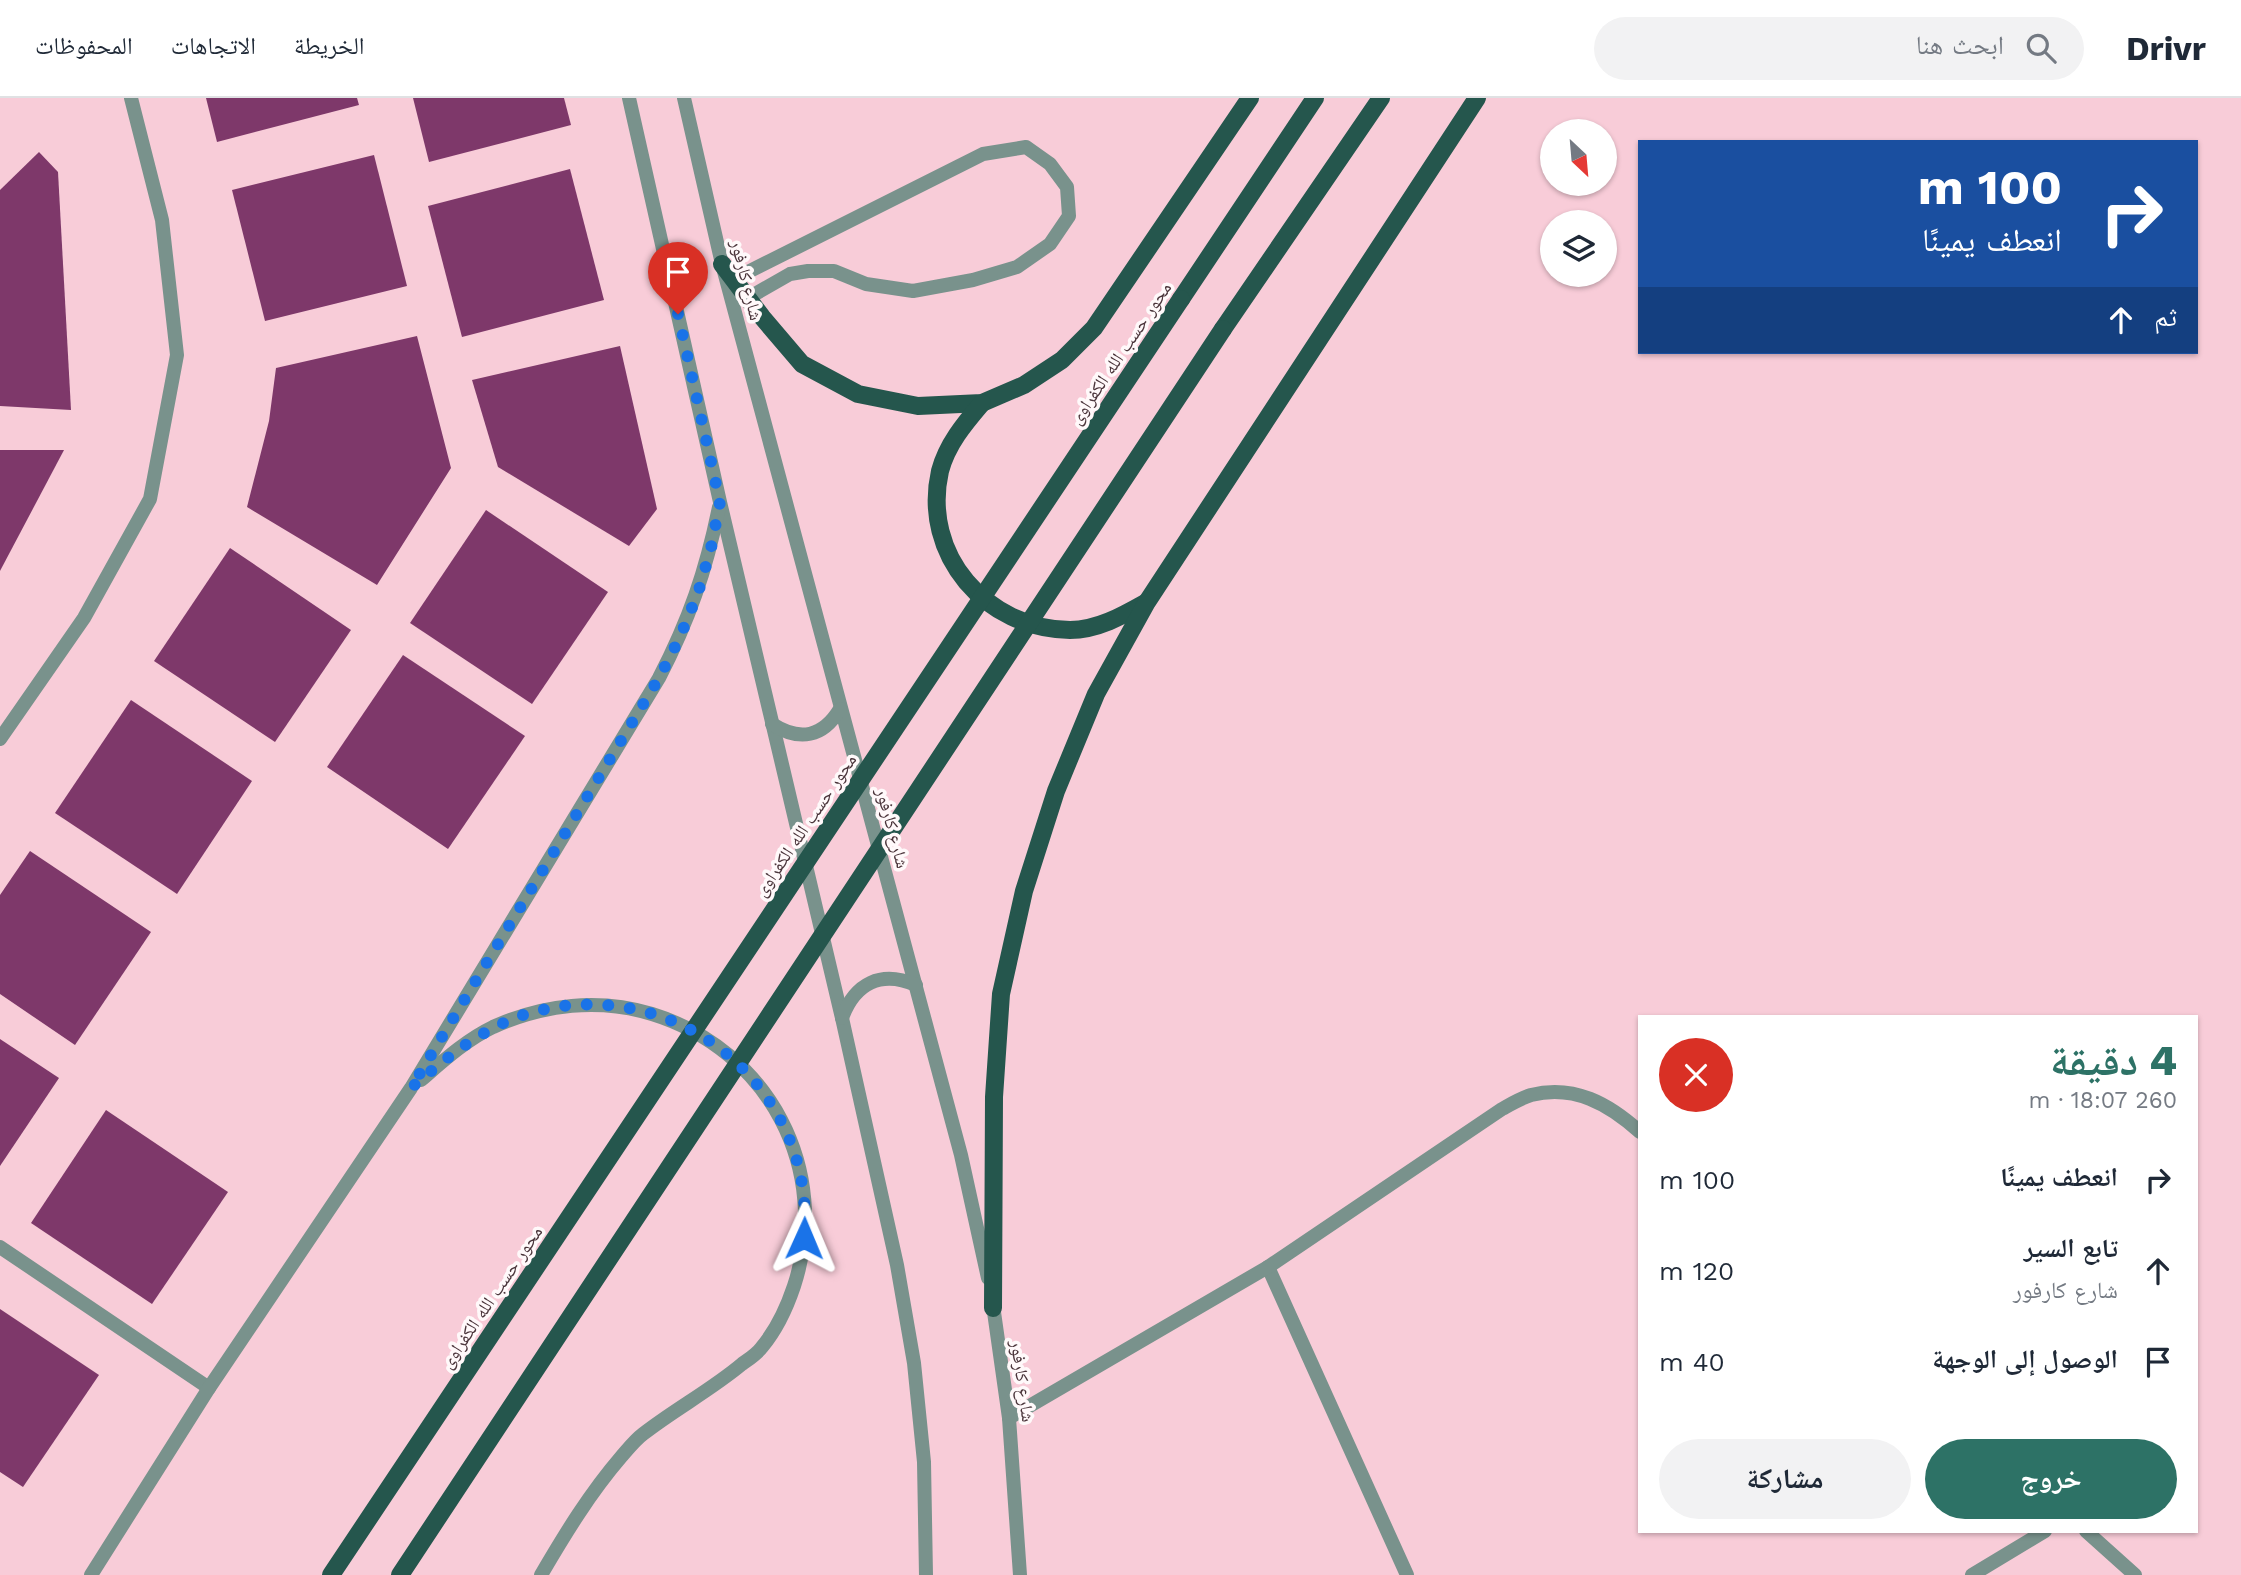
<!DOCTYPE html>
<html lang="ar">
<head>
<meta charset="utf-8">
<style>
	body { margin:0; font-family:"Work Sans","Noto Naskh Arabic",sans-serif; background:#f2f2f3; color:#1f2937; direction:rtl; height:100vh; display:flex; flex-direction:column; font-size:26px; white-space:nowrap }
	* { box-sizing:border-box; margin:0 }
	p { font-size:23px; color:#747a83 }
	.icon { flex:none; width:38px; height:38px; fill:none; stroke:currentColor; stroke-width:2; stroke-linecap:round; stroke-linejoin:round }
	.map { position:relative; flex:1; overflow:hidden; direction:ltr }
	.drawer { position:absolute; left:1638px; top:917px; width:560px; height:518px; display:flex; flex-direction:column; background:#fff; border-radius:0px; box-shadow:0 2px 5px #0004; direction:rtl }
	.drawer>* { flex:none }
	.hud { position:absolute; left:1638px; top:42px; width:560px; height:214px; border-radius:0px; box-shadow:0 2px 5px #0004; direction:rtl; background:#1a4fa0; color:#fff; overflow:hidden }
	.needle { width:46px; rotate:154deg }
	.fabs { position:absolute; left:1540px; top:21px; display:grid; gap:14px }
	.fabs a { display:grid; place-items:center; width:77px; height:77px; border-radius:50%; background:#fff; box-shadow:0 2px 5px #0004; font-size:35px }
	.pin { position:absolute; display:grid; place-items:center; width:60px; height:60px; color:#fff; margin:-72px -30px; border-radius:50% 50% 50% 0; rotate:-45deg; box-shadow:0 0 7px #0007 }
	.pin .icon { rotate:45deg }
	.me { position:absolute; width:77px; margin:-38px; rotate:1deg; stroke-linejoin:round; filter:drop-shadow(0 0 5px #0008) }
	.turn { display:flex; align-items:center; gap:24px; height:147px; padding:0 21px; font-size:32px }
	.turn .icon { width:91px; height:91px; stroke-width:2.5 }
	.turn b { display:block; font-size:49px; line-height:60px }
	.then { display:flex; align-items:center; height:66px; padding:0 21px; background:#0003; gap:14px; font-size:26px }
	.round { display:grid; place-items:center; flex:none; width:74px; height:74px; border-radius:37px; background:#f2f2f3 }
	.head { display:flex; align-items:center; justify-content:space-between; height:119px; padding:0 21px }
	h1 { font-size:42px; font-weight:800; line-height:52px; color:#2d7266 }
	.button { display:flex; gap:14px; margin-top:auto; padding:14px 21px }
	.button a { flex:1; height:80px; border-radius:42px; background:#2d7266; color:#fff; font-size:28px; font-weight:800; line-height:80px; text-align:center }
	.button a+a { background:#f2f2f3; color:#1f2937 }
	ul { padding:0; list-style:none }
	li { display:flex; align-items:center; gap:21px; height:91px; padding:0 21px }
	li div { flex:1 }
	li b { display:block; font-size:26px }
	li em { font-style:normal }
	header { display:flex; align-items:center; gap:42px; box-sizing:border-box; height:98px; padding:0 35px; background:#fff; border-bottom:2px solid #e0e1e3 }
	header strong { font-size:33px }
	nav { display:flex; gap:38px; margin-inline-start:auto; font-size:24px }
	.search { width:490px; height:63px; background:#f2f2f3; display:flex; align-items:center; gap:18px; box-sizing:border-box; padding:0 24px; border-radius:38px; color:#747a83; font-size:26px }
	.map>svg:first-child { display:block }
</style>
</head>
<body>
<header>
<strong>Drivr</strong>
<div class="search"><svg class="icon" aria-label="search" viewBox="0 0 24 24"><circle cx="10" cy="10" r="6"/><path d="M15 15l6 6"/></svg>ابحث هنا</div>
<nav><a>الخريطة</a><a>الاتجاهات</a><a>المحفوظات</a></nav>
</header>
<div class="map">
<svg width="2241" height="1477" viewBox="0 0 2241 1477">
	<rect width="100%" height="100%" fill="#f8ccd8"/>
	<g fill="#7e386a">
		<polygon points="206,0 357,0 359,7 217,44"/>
		<polygon points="413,0 564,0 571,27 429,64"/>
		<polygon points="39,54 58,74 71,312 0,308 0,92"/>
		<polygon points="374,57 407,188 265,223 232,92"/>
		<polygon points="570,71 604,202 462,239 428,108"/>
		<polygon points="417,238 451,370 377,487 247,409 269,323 276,270"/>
		<polygon points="620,248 657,411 629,448 498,369 472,282"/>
		<polygon points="0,352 64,352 0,473"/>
		<polygon points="486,412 608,494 532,606 410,525"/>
		<polygon points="230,450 351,532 275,644 154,563"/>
		<polygon points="403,557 525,638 448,751 327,669"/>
		<polygon points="131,602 252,683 177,796 55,715"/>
		<polygon points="30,753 151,834 75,947 0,896 0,797"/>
		<polygon points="0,941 59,980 0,1068"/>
		<polygon points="106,1012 228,1094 152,1206 31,1125"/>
		<polygon points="0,1211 99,1277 23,1389 0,1374"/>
	</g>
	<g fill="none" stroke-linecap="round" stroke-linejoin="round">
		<polyline stroke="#79928c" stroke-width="14" points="734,181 983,56 1026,49 1050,66 1067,89 1069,118 1050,146 1017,169 973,182 913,193 866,186 834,173 808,173 790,176 748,200"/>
		<g stroke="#79928c" stroke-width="14">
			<polyline points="0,641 84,520 150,401 177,257 162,122 131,0"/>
			<polyline points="0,1149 209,1290"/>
			<polyline points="1268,1169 1407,1477"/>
			<path d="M1009 1320 1268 1169 1502 1011C1511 1006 1521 1000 1531 997 1574 986 1609 1006 1640 1034"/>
			<polyline points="2086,1433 2135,1477"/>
			<polyline points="1972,1477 2045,1433"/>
		</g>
		<g stroke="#79928c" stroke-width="14">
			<polyline points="629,0 720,404 842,920 897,1167 914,1265 924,1364 926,1477"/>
			<polyline points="684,0 722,166 961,1057 988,1180"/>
			<path d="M772 626C800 644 823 639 840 611"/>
			<path d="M842 920C855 885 881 872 916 887"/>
			<path d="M421 982C443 963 466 942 493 929 544 906 599 900 652 916 769 952 832 1072 794 1188 787 1209 777 1231 762 1249 757 1256 749 1261 742 1266 711 1292 675 1311 643 1336 635 1342 628 1351 621 1359 590 1395 565 1436 541 1477"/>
			<polyline points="992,1200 1009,1320 1020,1477"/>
			<path d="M91 1477 209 1290 411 990 659 580C689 522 706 473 719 409"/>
		</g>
		<g stroke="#25564d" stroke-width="18">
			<polyline points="722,166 762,219 802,266 858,296 918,308 982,305 1024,287 1062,262 1094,230 1250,0"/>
			<polyline points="1181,201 1315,0"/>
			<polyline points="1223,231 1381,0"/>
			<path d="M982 305C965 325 947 346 940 373 921 457 986 531 1070 532 1097 532 1122 518 1145 505"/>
			<polyline points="993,1210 994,999 1001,896 1024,793 1056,693 1096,596 1147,504 1477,0"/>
		</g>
		<g stroke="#25564d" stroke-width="18">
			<polyline points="331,1477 1181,201"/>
			<polyline points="400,1477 1223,231"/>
		</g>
	</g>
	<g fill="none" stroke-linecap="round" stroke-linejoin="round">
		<path stroke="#1a73e8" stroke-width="12" stroke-dasharray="0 21.6" d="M678 216 720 404 711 450 698 495 680 539 659 580 411 990C449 958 488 925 537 913 680 877 817 993 804 1140"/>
	</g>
	<g text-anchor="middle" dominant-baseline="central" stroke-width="7" stroke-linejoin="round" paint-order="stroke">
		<g font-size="18" fill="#4a343a" stroke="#fff9fa">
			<text transform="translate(747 182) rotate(76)">شارع كارفور</text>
			<text transform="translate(1120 255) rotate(-56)">محور حسب الله الكفراوى</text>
			<text transform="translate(805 727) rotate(-56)">محور حسب الله الكفراوى</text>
			<text transform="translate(893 730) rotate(75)">شارع كارفور</text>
			<text transform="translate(491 1199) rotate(-56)">محور حسب الله الكفراوى</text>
			<text transform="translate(1023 1283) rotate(82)">شارع كارفور</text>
		</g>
	</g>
</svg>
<div class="fabs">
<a><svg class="needle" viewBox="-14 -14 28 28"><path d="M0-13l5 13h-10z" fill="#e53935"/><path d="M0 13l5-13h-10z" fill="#747a83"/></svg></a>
<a><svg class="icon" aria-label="layers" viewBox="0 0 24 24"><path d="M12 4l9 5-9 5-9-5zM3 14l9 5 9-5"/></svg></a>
</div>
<div class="pin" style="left:678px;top:216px;background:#d93025"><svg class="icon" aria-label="arrive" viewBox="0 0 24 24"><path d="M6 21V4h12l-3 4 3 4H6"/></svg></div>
<svg class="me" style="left:804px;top:1140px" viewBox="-20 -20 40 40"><path d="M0-17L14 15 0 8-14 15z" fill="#1a73e8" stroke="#fff" stroke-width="4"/></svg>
<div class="hud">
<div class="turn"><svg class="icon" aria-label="right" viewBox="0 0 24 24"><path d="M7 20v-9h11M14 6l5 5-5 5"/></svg><div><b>100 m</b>انعطف يمينًا</div></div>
<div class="then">ثم<svg class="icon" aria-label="ahead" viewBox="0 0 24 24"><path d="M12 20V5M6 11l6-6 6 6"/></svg></div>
</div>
<section class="drawer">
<div class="head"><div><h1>4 دقيقة</h1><p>260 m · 18:07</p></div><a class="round" style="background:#d93025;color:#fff"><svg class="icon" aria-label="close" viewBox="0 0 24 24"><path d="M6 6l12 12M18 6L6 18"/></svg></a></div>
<ul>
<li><svg class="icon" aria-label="right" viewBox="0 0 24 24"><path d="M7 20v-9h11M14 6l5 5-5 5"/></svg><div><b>انعطف يمينًا</b></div><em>100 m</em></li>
<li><svg class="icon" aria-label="ahead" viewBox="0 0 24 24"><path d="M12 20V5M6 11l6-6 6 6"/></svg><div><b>تابع السير</b><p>شارع كارفور</p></div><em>120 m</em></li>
<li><svg class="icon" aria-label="arrive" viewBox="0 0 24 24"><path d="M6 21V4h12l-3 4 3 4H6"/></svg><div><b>الوصول إلى الوجهة</b></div><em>40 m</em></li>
</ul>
<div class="button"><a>خروج</a><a>مشاركة</a></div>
</section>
</div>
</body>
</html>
